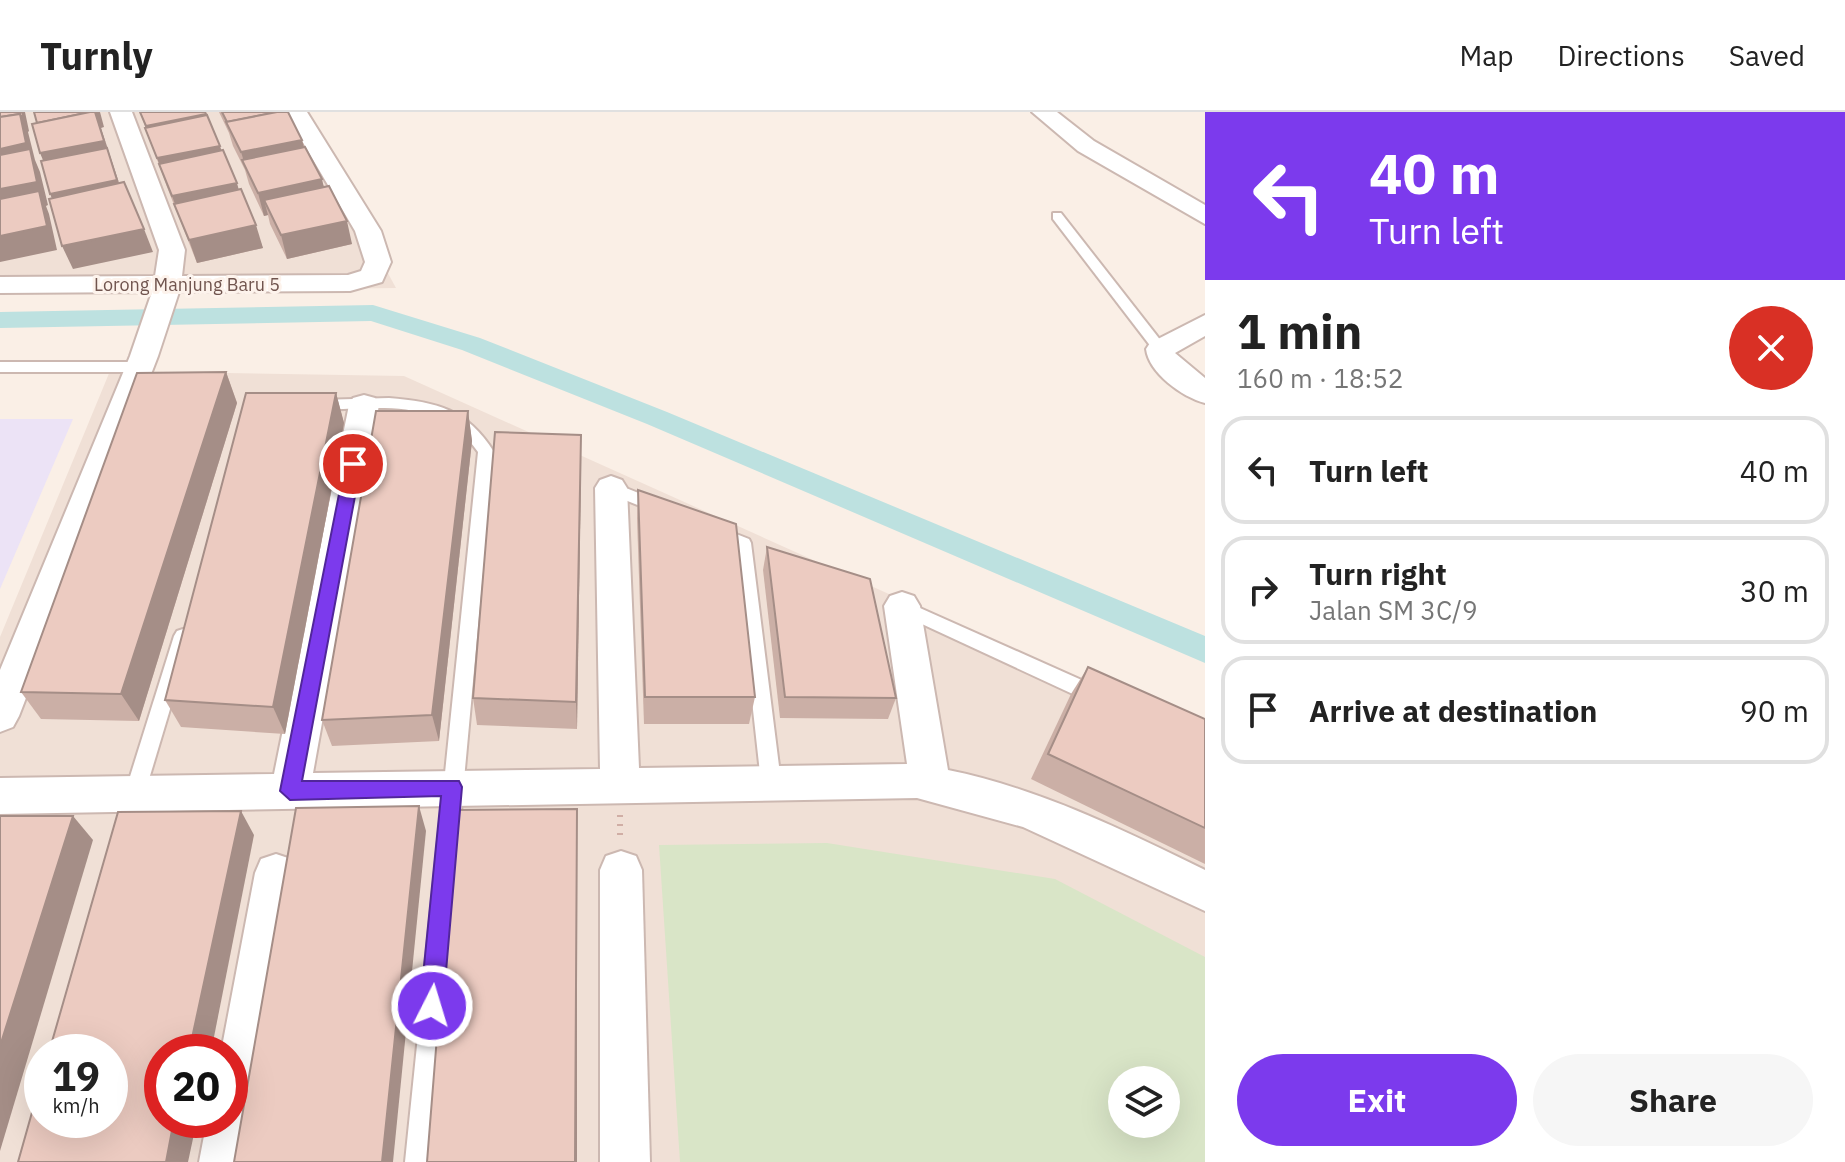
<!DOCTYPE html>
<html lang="en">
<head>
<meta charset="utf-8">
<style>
	body { margin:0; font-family:"IBM Plex Sans",sans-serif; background:#f6f6f6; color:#222; height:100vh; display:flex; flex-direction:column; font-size:30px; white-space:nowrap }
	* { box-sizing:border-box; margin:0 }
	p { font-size:26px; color:#767676 }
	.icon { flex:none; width:44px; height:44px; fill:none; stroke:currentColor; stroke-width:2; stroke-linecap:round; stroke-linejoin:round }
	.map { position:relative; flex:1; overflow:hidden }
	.sheet { display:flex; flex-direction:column; background:#fff; width:640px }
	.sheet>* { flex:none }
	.banner { background:#7c3aed; color:#fff; overflow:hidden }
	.buttons { position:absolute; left:1108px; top:954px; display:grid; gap:16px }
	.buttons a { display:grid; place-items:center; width:72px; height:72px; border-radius:50%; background:#fff; box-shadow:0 8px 32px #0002; font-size:40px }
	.speed { position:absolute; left:24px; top:922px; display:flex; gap:16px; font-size:40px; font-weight:700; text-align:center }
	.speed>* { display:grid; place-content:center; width:104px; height:104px; border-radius:50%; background:#fff; box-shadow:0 8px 32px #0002; line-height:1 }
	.speed small { font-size:20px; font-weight:400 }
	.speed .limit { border:12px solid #d22; background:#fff; color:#111 }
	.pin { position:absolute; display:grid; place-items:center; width:68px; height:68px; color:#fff; margin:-34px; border:4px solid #fff; border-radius:50%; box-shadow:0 2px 8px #0007 }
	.me { position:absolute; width:88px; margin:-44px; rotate:5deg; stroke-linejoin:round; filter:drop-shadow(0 0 6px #0008) }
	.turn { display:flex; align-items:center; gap:28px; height:168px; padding:0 32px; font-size:36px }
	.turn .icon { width:104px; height:104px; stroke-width:2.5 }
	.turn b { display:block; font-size:56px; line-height:68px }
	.round { display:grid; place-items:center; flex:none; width:84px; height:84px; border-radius:42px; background:#f6f6f6 }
	.overview { display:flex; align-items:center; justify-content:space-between; height:136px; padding:0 32px }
	h1 { font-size:48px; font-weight:700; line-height:60px }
	.action { display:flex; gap:16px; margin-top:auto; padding:16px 32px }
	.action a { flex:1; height:92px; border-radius:48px; background:#7c3aed; color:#fff; font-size:32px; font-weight:700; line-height:92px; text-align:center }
	.action a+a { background:#f6f6f6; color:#222 }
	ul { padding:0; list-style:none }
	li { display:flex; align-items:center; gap:24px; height:108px; margin:0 16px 12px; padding:0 16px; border:4px solid #e0e0e0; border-radius:24px }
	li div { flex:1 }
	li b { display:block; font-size:30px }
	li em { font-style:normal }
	header { display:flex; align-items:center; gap:48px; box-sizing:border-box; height:112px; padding:0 40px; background:#fff; border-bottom:2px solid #e0e0e0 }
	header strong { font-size:38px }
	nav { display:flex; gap:44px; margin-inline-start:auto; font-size:28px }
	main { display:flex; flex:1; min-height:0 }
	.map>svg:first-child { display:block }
</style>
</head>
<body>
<header>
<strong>Turnly</strong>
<nav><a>Map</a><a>Directions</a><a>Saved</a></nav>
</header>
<main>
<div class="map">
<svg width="1205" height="1050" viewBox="0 0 1205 1050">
	<rect width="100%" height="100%" fill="#faefe6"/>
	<g fill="#f0e0d6" fill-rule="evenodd">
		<polygon points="0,0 300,0 396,176 0,181"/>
		<path d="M110 259 404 264 1205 624V1050H0V525ZM42 940H110V1008H42ZM162 940H230V1008H162ZM1122 968H1166V1012H1122Z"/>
	</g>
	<polygon fill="#ece3f6" points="0,307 73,307 0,477"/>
	<path fill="#d9e5c7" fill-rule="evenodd" d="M827 731 1055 767 1205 845V1050H680L659 733ZM1122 968H1166V1012H1122Z"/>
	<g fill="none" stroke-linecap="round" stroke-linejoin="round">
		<polygon fill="#bde1e0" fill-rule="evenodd" points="373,193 480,226 667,300 1205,524 1205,551 647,312 462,238 371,209 0,216 0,200"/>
		<defs>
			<g id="service">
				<polygon points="1053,101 1061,101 1165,234 1165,240 1155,240 1053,107"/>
				<polygon points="0,250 139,250 146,255 139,260 0,260"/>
				<path d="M389 286C437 290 467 297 494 340L429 1050H405L478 340C439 284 378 297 318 298L310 293 318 288Z"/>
				<polygon points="611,370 666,392 668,396 660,402 605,380 603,376"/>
				<polygon points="716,414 749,427 751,431 781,670 778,676 771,679 764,676 761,670 735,435 710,424 708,420"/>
				<polygon points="902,488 1104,578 1106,584 1104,590 1097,592 1090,590 896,500 893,495 896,490"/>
				<polygon points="183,517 189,519 192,524 143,687 140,693 133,696 126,693 123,687 174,524 177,519"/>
			</g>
			<g id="minor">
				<polygon points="110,0 132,0 185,138 182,164 348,163 361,159 365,150 355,119 285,0 307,0 381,119 391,150 382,170 350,179 179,180 158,244 19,604 13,615 0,620 0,558 130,244 152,180 0,181 0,165 155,164 159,138"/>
				<polygon points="1032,0 1057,0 1094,29 1205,93 1205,112 1078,39"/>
				<path d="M1205 203V224L1175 241 1205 266V291C1182 285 1149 261 1146 237L1150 231Z"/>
				<path d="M364 283 375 286 379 293 313 661 600 657 595 376 600 368 611 364 622 368 627 376 639 656 907 652 884 494 890 484 902 480 914 484 920 494 948 658C1038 676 1123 718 1205 758V799L1023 715 917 686 0 702V666L274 662 349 293 353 286Z"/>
				<polygon points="621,739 636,744 642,758 650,1050 600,1050 600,758 606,744"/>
				<polygon points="276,742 291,747 297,761 249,1050 199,1050 207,1008 230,1008 230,940 221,940 255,761 261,747"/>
			</g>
		</defs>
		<use href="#service" stroke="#ccb8b1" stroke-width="4"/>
		<use href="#minor" stroke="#ccb8b1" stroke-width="4"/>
		<polyline stroke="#d0aea5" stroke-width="6" stroke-dasharray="2 7" stroke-linecap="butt" points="620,703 620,725"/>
		<use href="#service" fill="#fff" fill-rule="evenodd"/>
		<use href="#minor" fill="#fff" fill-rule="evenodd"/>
	</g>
	<g fill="#cbafa6">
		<polygon points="140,0 205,0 263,136 197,151 167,75"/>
		<polygon points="219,0 288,0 352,132 287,147 270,112 268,103 264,104 249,72 245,58 233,34 229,21"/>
		<polygon points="226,260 237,291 139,609 41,607 21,580"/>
		<polygon points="336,281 344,311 285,622 181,615 165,588"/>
		<polygon points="468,299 472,329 439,629 332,634 322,608"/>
		<polygon points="581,353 577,617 477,613 473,586"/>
		<polygon points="638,378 755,585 749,612 644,612 637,407"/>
		<polygon points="767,435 896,586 888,607 780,606 763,458"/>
		<polygon points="1088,555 1205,607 1205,752 1031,667 1071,582"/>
	</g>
	<g fill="#a58e87">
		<polygon points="22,0 25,0 29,19 28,20 35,48 40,60 48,93 46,94 49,102 57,138 0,150 0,25"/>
		<polygon points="95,0 100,0 104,15 101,16 126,92 60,105 50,82 50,65 40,41"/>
		<polygon points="206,2 210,18 151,30 146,14"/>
		<polygon points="302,28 308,51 245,53 241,40"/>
		<polygon points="220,34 227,57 166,70 157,46"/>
		<polygon points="322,67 327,90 264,88 268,103 264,104 258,81"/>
		<polygon points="237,71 243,94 181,108 172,84"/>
		<polygon points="347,109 352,132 287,147 281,123"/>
		<polygon points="256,113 263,136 197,151 189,128"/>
		<polygon points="144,117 153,140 73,157 62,134"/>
		<polygon points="226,260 237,291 139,609 121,582"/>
		<polygon points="336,281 344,311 285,622 273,595"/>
		<polygon points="468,299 472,329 439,629 432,603"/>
		<polygon points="581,323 581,353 577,617 576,590"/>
		<polygon points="419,694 426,719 393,1050 382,1050"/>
		<polygon points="577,697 577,1050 575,1050"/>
		<polygon points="241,699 254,723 211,940 189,940"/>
		<polygon points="73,704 93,728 0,1039 0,934"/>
		<polygon points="174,1008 197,1008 188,1050 166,1050"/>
	</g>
	<g fill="#eccbc1" stroke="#a58e87" stroke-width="2">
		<polygon points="0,0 22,0 23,4 20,4 20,2 0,5"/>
		<polygon points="34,0 90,0 37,11"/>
		<polygon points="90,0 95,0 104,29 40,41 32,12"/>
		<polygon points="140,0 205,0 206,2 146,14"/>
		<polygon points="222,0 277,0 227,10"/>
		<polygon points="277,0 288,0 302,28 241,40 226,10"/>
		<polygon points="20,2 26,31 0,37 0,5"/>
		<polygon points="207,3 220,34 157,46 145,16"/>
		<polygon points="305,35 322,67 258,81 242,48"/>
		<polygon points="107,36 117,68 50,82 41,49"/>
		<polygon points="30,37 37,70 0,77 0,43"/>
		<polygon points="223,38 237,71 172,84 159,52"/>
		<polygon points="124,70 144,117 62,134 49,87"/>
		<polygon points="329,74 347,109 281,123 264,88"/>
		<polygon points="241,77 256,113 189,128 174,92"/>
		<polygon points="39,79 47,114 0,124 0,87"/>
		<polygon points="226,260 121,582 21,580 137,261"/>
		<polygon points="246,281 336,281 273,595 165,588"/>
		<polygon points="376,299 468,299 432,603 322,608"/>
		<polygon points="495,320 581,323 576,590 473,586"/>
		<polygon points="638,378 736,412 755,585 645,585"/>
		<polygon points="767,435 870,467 896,586 785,585"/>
		<polygon points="1088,555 1205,607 1205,716 1048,642"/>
		<polygon points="419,694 382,1050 234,1050 296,696"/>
		<polygon points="577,697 575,1050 427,1050 455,698"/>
		<polygon points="241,699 189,940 162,940 162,1008 174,1008 166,1050 18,1050 42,965 42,1008 110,1008 110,940 49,940 118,700"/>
		<polygon points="0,704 73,704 0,934"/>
	</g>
	<polygon fill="#7c3aed" stroke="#51269a" stroke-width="2" points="353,346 361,352 302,669 459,669 462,675 443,894 440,902 432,905 424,902 420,894 441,684 290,688 280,679 345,352"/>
	<g text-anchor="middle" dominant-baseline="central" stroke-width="6" stroke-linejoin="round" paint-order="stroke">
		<g font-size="18" fill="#70544e" stroke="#fdf3ec">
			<text x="187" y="172">Lorong Manjung Baru 5</text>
		</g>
	</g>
</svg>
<div class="buttons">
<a><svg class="icon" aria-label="layers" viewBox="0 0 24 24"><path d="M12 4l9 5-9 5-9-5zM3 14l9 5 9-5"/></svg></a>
</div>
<div class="speed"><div>19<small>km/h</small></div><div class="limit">20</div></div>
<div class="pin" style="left:353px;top:352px;background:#d93025"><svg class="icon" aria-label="arrive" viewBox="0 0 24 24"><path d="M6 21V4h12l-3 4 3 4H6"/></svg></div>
<svg class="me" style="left:432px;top:894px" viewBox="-20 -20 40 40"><circle r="17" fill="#7c3aed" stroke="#fff" stroke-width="3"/><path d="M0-11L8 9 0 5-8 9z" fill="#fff"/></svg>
</div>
<section class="sheet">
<div class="banner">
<div class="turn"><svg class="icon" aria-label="left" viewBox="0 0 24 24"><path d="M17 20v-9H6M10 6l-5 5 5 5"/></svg><div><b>40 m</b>Turn left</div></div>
</div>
<div class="overview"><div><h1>1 min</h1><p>160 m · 18:52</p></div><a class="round" style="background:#d93025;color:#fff"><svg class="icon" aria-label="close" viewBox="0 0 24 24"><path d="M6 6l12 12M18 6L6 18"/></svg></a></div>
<ul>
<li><svg class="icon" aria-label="left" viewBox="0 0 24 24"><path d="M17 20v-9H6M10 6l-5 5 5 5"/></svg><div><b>Turn left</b></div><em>40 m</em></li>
<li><svg class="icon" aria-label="right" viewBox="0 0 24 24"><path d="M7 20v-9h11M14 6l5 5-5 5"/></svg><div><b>Turn right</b><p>Jalan SM 3C/9</p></div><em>30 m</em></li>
<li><svg class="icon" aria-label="arrive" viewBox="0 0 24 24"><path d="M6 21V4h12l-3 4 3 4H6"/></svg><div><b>Arrive at destination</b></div><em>90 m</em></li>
</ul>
<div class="action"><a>Exit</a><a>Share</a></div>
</section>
</main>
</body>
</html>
